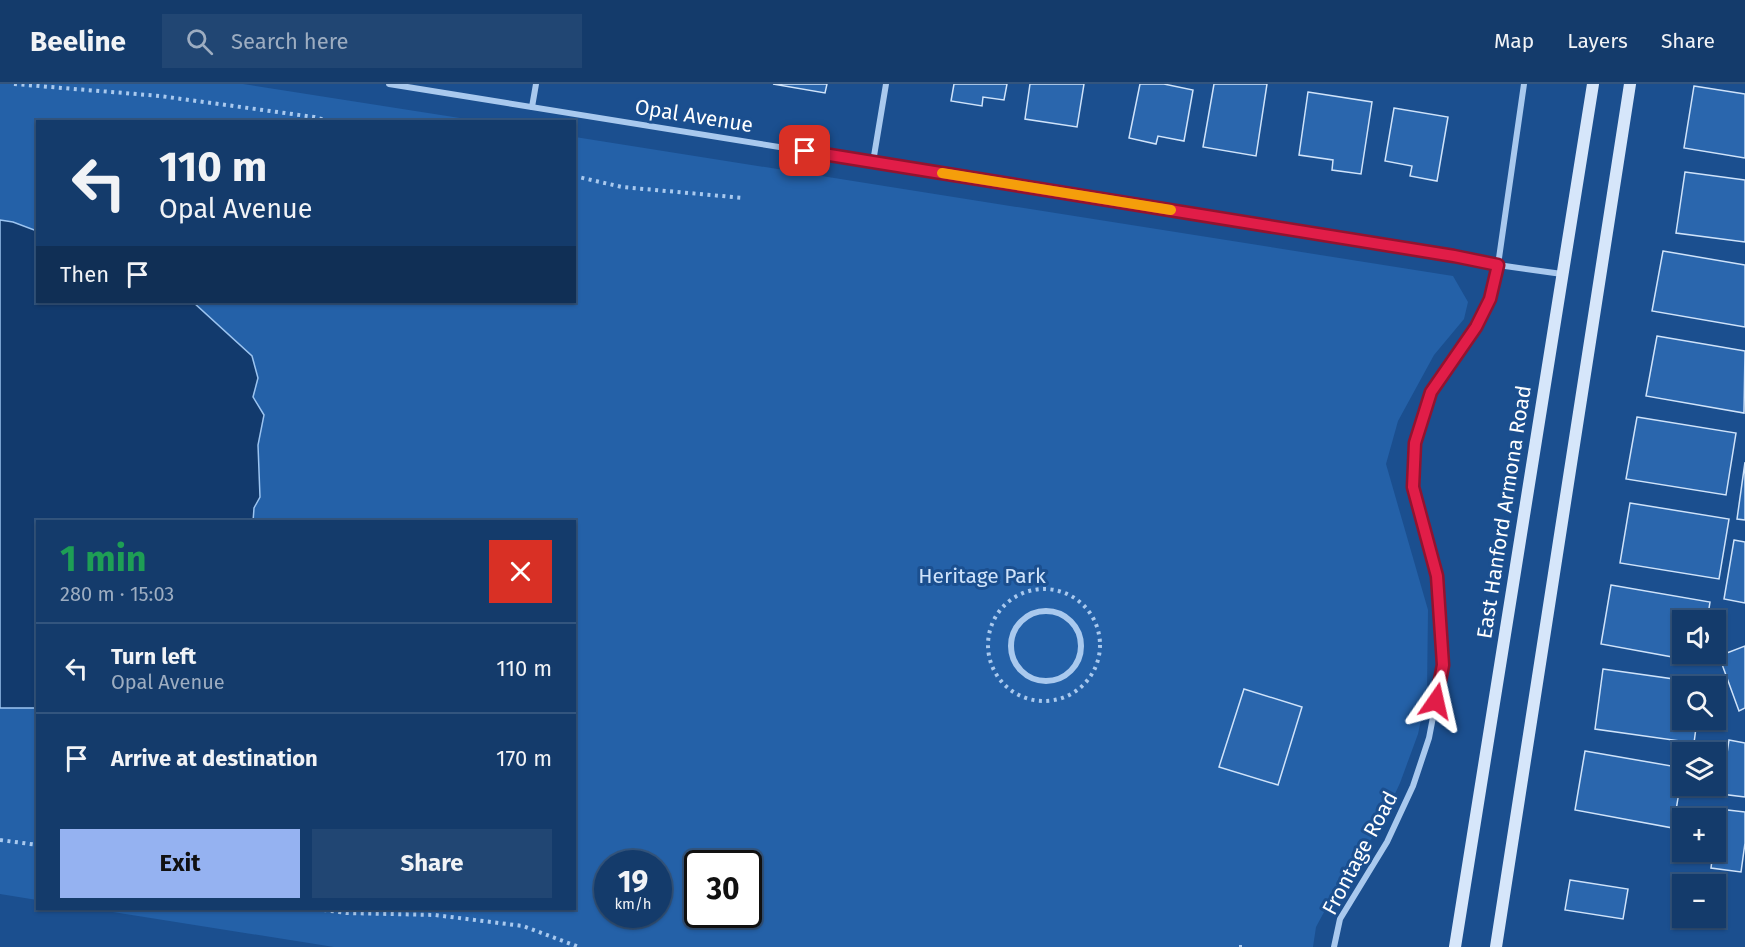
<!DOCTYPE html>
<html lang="en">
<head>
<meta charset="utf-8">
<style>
	body { margin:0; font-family:"Fira Sans",sans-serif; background:#214673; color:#f1f3f6; height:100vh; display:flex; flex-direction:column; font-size:22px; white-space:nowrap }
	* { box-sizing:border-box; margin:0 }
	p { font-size:20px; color:#9dadc1 }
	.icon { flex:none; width:33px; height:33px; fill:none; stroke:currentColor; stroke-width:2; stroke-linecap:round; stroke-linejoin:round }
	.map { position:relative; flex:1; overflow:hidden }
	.drawer { position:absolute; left:36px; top:436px; width:540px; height:390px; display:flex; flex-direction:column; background:#143b6b; border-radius:0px; box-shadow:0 2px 4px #0004,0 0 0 2px #33557e }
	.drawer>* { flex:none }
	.banner { position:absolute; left:36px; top:36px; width:540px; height:183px; border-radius:0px; box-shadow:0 2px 4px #0004,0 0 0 2px #33557e; background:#143b6b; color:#f1f3f6; overflow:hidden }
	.controls { position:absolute; left:1672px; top:526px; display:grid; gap:12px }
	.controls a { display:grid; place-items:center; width:54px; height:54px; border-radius:0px; background:#143b6b; box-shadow:0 2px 4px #0004,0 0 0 2px #33557e; font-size:30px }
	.speed { position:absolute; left:594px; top:766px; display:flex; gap:12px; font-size:30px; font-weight:700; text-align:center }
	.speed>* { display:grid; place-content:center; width:78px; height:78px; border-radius:50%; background:#143b6b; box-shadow:0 2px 4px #0004,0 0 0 2px #33557e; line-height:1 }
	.speed small { font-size:15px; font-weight:400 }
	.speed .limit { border:3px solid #111; border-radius:9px; background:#fff; color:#111 }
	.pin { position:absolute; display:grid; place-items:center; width:51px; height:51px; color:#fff; margin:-26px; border-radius:12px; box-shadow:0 3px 9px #0006 }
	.me { position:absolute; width:66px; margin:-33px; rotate:11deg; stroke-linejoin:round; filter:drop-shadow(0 0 4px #0008) }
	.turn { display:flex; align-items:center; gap:21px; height:126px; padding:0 24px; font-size:27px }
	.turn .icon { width:78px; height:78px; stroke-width:2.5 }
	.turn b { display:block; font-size:42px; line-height:51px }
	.then { display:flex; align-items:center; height:57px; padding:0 24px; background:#0003; gap:12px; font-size:22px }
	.round { display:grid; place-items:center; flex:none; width:63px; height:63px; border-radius:0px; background:#214673 }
	.head { display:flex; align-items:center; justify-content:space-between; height:102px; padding:0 24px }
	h1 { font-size:36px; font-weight:700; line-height:45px; color:#1e9e55 }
	.primary-button { display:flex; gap:12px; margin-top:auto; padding:12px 24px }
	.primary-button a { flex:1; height:69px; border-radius:0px; background:#95b2f1; color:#111; font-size:24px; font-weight:700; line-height:69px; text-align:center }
	.primary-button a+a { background:#214673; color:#f1f3f6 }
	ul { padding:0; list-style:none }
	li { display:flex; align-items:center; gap:18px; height:90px; padding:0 24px; border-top:2px solid #33557e }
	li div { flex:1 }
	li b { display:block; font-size:22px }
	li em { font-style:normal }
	header { display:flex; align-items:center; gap:36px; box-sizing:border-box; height:84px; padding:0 30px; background:#143b6b; border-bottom:2px solid #33557e }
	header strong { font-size:28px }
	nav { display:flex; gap:33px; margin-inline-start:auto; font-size:21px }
	.search { width:420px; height:54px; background:#214673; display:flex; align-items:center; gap:15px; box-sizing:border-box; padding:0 21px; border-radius:0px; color:#9dadc1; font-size:22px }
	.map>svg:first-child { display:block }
</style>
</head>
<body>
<header>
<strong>Beeline</strong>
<div class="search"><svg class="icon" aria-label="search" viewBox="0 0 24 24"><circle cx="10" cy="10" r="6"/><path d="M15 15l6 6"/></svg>Search here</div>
<nav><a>Map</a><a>Layers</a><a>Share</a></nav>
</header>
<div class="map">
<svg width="1745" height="863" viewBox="0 0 1745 863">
	<rect width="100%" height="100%" fill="#1b4f8f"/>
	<path fill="#2461a8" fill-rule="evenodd" d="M0 0H243L479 37 38 38V218H574L575 53 1453 192 1468 218 1464 235 1434 271 1398 337 1386 380 1428 526 1427 607 1418 650 1400 699 1380 742 1331 815 1316 843 1313 863H334L94 825H574V438H38L37 816 0 810ZM608 780H658V831H608ZM698 780H748V831H698Z"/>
	<polygon fill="#123a6d" stroke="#9cc4f0" stroke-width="1.5" points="0,136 13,138 37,147 38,218 191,218 194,219 252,272 258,294 253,313 264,331 258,361 260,413 254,424 253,438 38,438 37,624 0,624"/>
	<g fill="#2a66ad" stroke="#cfe3fa" stroke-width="1.5">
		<polygon points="773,0 827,0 825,9"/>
		<polygon points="954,0 1007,0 1004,16 983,13 982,22 951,17"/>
		<polygon points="1030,0 1084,0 1077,43 1025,35"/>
		<polygon points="1140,0 1164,0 1193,6 1184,57 1158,52 1156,60 1129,54"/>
		<polygon points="1214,0 1267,0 1256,72 1203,63"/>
		<polygon points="1694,2 1745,10 1745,74 1684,64"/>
		<polygon points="1308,8 1372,18 1361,90 1332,86 1333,76 1299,71"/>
		<polygon points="1394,24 1448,33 1437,97 1410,92 1412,82 1385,77"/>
		<polygon points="1685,88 1745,96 1745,158 1676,149"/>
		<polygon points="1663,167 1745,181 1745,243 1652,227"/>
		<polygon points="1657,252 1745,267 1744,329 1646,312"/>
		<polygon points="1637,333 1736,349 1726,411 1626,395"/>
		<polygon points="1745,378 1745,436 1737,435"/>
		<polygon points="1630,419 1729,435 1719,495 1620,479"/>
		<polygon points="1734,456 1745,458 1745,519 1724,515"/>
		<polygon points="1611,501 1710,518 1707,537 1683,537 1683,570 1701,570 1700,578 1601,560"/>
		<polygon points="1745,562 1745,624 1739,627 1719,572"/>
		<polygon points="1603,585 1702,599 1702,603 1683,603 1683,636 1697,636 1694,659 1595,645"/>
		<polygon points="1244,605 1302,623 1278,701 1219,683"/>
		<polygon points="1729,656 1745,659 1745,713 1721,710"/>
		<polygon points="1585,667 1683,684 1673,744 1575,726"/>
		<polygon points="1719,725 1745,728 1745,759 1741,788 1711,784 1713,768 1716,768 1716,748"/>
		<polygon points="1570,796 1628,805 1623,835 1565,826"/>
	</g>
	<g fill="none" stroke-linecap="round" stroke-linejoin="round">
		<g stroke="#a9c9ee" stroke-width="4" stroke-dasharray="3 4.5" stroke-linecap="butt">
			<polyline points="14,0 160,12 314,33 334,38"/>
			<polyline points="574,92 622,103 744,114"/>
			<circle cx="1044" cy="561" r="56"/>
			<polyline points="0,756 38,761"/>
			<polyline points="316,825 346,829 435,831 523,842 579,863"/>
			<polyline points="1239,863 1243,863"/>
		</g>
		<g stroke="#a9c9ee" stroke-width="6">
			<polyline points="389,0 1454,172 1498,181 1562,190"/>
			<polyline points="532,23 536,0"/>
			<polyline points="873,78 886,0"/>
			<circle cx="1046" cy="562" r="35"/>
			<polyline points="1334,863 1340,835 1387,758 1413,702 1429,654 1443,581 1437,492 1413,403 1415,359 1431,307 1476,243 1490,215 1498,181 1524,0"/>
		</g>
		<g stroke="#d6e6fa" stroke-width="12">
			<polyline points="1455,863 1593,0"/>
			<polyline points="1496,863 1630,0"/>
		</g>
	</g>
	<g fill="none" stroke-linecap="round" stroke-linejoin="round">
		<defs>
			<polyline id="route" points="805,67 1454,172 1498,181 1490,215 1476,243 1431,308 1415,359 1413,403 1437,492 1443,581 1436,617"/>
		</defs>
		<use href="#route" stroke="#92132f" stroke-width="15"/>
		<use href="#route" stroke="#e11d48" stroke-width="10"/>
		<polyline stroke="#f59e0b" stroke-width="10" points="942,89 1171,126"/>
	</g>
	<g text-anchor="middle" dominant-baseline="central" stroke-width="6" stroke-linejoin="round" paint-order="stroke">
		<g font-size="21" fill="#fff" stroke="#1b4f8f">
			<text transform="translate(694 32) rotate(9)">Opal Avenue</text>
			<text transform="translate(1504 428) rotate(-81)">East Hanford Armona Road</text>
			<text transform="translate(1360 769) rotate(-62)">Frontage Road</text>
		</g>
		<g font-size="21" fill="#cfe3fa" stroke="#1b4f8f">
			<text x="982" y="492">Heritage Park</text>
		</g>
	</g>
</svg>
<div class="controls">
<a><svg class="icon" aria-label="sound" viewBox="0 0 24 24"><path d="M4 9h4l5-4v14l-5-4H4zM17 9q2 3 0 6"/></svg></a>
<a><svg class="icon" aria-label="search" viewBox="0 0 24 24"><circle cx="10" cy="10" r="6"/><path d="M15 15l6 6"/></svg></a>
<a><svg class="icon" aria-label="layers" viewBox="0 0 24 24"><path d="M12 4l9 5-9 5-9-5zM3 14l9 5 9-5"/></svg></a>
<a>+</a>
<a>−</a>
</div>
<div class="speed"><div>19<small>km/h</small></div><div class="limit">30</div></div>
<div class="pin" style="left:805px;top:67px;background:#d93025"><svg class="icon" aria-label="arrive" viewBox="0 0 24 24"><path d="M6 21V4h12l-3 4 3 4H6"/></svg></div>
<svg class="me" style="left:1436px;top:617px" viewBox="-20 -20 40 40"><path d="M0-17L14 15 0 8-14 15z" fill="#e11d48" stroke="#fff" stroke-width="4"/></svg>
<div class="banner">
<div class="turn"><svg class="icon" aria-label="left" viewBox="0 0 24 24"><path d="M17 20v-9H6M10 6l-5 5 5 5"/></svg><div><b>110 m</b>Opal Avenue</div></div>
<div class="then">Then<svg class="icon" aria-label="arrive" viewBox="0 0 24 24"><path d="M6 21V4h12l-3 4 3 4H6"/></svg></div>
</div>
<section class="drawer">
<div class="head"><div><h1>1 min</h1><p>280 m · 15:03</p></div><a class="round" style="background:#d93025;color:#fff"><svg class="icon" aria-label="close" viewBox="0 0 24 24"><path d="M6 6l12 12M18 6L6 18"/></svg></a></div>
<ul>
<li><svg class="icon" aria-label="left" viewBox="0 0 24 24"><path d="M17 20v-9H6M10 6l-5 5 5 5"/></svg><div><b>Turn left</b><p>Opal Avenue</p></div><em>110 m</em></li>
<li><svg class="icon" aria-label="arrive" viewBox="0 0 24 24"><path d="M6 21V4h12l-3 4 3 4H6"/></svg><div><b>Arrive at destination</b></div><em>170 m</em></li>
</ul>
<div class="primary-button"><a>Exit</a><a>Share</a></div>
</section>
</div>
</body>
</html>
